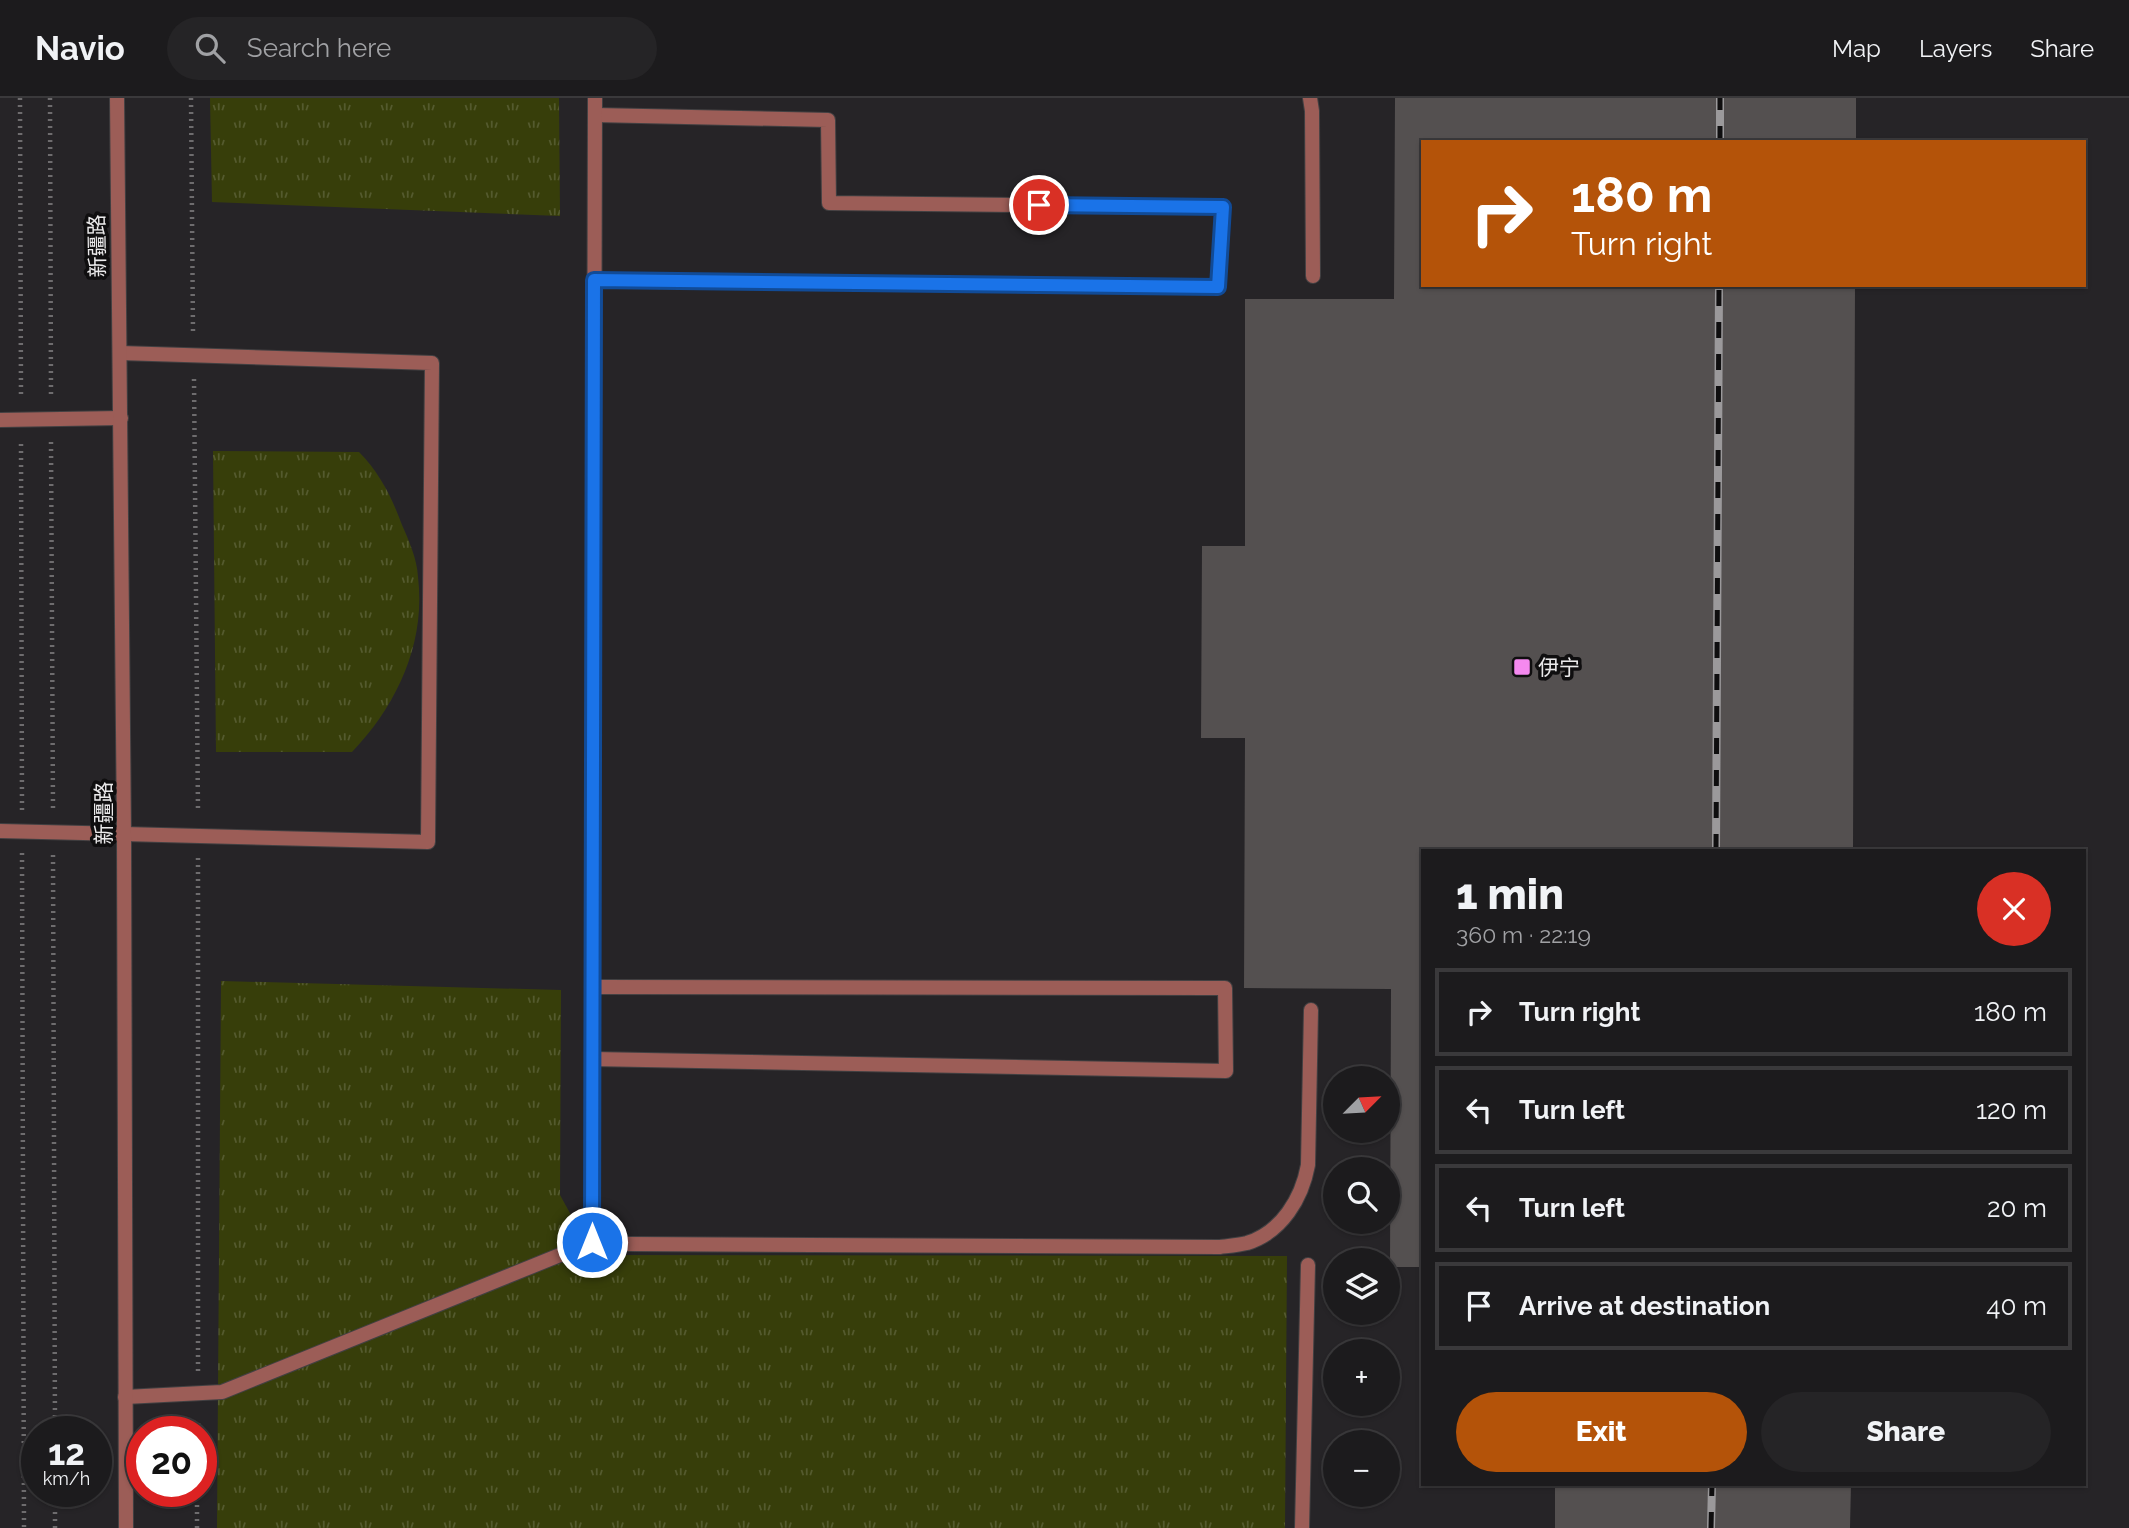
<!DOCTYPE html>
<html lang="en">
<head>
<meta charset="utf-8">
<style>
	body { margin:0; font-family:Raleway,"Noto Sans SC",sans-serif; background:#252426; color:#f1f3f6; height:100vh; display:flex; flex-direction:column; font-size:26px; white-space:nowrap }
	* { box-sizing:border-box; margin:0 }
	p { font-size:23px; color:#a0a1a4 }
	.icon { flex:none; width:38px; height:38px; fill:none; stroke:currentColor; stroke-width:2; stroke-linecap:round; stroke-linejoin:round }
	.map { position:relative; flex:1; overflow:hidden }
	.details { position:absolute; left:1421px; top:751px; width:665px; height:637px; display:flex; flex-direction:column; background:#1c1b1d; border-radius:0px; box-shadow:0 2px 5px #0004,0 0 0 2px #3a393b }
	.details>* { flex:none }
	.hud { position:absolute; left:1421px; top:42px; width:665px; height:147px; border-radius:0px; box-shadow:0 2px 5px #0004,0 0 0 2px #3a393b; background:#b45309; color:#fff; overflow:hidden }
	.needle { width:46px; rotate:66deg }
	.buttons { position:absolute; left:1323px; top:968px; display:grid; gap:14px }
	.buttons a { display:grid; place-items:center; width:77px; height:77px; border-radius:50%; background:#1c1b1d; box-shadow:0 2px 5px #0004,0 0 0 2px #3a393b; font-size:35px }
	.speed { position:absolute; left:21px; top:1318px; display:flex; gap:14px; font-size:35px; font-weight:700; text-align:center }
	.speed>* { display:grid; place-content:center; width:91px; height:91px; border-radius:50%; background:#1c1b1d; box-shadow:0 2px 5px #0004,0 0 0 2px #3a393b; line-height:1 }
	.speed small { font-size:18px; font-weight:400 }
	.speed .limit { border:10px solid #d22; background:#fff; color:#111 }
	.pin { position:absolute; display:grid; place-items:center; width:60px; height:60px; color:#fff; margin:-30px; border:4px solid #fff; border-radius:50%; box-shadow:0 2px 7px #0007 }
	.me { position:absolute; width:77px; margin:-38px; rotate:0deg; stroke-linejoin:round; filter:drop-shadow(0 0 5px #0008) }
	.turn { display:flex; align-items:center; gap:24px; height:147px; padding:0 35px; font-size:32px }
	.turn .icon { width:91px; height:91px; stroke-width:2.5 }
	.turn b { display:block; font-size:49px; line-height:60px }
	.round { display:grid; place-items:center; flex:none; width:74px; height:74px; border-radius:37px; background:#252426 }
	.summary { display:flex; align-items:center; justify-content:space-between; height:119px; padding:0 35px }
	h1 { font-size:42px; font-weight:800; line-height:52px }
	.cta { display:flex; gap:14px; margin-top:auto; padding:14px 35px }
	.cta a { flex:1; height:80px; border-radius:42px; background:#b45309; color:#fff; font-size:28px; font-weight:800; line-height:80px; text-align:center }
	.cta a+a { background:#252426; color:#f1f3f6 }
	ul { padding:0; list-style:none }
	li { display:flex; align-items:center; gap:21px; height:88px; margin:0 14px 10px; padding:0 21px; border:4px solid #3a393b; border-radius:0px }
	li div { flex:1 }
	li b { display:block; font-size:26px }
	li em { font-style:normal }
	header { display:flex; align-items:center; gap:42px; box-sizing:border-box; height:98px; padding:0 35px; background:#1c1b1d; border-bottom:2px solid #3a393b }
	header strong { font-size:33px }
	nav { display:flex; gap:38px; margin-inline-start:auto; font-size:24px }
	.search { width:490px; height:63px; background:#252426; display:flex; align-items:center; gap:18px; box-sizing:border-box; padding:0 24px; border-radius:38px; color:#a0a1a4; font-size:26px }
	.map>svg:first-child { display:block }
</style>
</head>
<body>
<header>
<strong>Navio</strong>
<div class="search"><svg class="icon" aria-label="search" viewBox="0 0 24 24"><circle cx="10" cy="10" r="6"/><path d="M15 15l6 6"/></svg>Search here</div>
<nav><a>Map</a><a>Layers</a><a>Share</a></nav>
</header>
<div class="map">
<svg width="2129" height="1430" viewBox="0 0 2129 1430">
	<defs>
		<pattern id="grass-tufts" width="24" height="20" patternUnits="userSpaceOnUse" patternTransform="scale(1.75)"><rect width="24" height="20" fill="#373e0a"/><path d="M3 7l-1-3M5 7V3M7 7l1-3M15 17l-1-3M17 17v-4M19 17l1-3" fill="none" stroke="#545a2e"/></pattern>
	</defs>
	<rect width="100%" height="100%" fill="#262427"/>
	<g fill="url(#grass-tufts)">
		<polygon points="210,0 559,0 560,118 212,104"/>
		<path d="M213 353 359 354C380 375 392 400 402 427 409 443 417 461 418 479 426 545 397 607 352 654H216Z"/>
		<polygon points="221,883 561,892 560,1097 593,1157 1287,1158 1285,1430 217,1430"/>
	</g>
	<g fill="#545050">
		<polygon points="1395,0 1856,0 1856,44 1423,44 1423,187 1855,187 1853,752 1423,752 1423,1169 1390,1169 1391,891 1244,890 1245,640 1201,640 1202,448 1245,448 1245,201 1394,201"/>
		<polygon points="1555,1386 1851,1386 1850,1430 1555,1430"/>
	</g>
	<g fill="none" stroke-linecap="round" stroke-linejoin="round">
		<defs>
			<g id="service">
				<polyline points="1310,0 1312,13 1313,178"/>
				<polyline points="594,182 1218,189 1223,109 829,105 828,22 595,17"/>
				<polyline points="120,255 432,265 428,744 124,736"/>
				<polyline points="592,961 1226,973 1225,890 593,889"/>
				<path d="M627 1146 1220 1149C1228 1148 1239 1147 1247 1145 1282 1134 1302 1100 1308 1067L1311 912"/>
				<polyline points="125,1299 222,1294 592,1144 595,0"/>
				<polyline points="1302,1430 1308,1167"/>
			</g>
			<g id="minor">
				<polyline points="0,322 121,320"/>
				<polyline points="0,733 124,736"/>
			</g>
			<polyline id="tertiary" points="117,0 124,736 126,1430"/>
		</defs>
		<use href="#service" stroke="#424042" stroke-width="16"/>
		<use href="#minor" stroke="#424042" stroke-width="16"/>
		<use href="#tertiary" stroke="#424042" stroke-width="16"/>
		<g stroke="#6e6c6e" stroke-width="4.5" stroke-dasharray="2 5" stroke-linecap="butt">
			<polyline points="20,0 21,299"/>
			<polyline points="50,0 51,297"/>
			<polyline points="191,0 193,234"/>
			<polyline points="194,281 198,713"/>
			<polyline points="51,344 53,710"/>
			<polyline points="21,346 22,712"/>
			<polyline points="22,755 24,1430"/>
			<polyline points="53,757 55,1334"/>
			<polyline points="198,760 198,1273"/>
			<polyline points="198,1334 198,1320"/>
			<polyline points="55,1393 55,1430"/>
			<polyline points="197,1430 197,1393"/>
		</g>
		<use href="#service" stroke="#9c5d57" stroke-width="14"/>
		<use href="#minor" stroke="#9c5d57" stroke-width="14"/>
		<use href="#tertiary" stroke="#9c5d57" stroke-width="14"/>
		<defs>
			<g id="rail">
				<polyline points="1720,44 1720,0"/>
				<polyline points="1716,752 1719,187"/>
				<polyline points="1711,1430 1712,1386"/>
			</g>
		</defs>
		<use href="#rail" stroke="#9b999b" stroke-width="8"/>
		<use href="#rail" stroke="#0f0e0f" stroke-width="5" stroke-dasharray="16" stroke-linecap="butt"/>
	</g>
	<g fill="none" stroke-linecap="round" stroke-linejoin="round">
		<defs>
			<polyline id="route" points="592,1144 594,182 1218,189 1223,109 1039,107"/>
		</defs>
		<use href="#route" stroke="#114b97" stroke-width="18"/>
		<use href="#route" stroke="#1a73e8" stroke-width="12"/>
	</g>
	<rect fill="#f589ef" stroke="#0f0e0f" stroke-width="2.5" x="1513" y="560" width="18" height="18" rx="3.5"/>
	<g text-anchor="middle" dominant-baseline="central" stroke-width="7" stroke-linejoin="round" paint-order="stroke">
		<g font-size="21" fill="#ebeaeb" stroke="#0f0e0f">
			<text transform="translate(97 148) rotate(-91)">新疆路</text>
			<text transform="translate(103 715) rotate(-90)">新疆路</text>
		</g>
		<g font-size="21" fill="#ebeaeb" stroke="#0f0e0f" text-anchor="start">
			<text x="1538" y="569">伊宁</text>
		</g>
	</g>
</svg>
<div class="buttons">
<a><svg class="needle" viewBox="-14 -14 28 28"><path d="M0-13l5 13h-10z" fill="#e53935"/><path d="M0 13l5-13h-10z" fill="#a0a1a4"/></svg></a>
<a><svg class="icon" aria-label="search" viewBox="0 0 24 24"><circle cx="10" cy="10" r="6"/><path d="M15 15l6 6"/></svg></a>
<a><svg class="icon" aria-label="layers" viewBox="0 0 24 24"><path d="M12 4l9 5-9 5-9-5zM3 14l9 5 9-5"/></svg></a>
<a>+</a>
<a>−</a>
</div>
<div class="speed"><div>12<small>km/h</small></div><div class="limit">20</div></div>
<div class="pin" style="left:1039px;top:107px;background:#d93025"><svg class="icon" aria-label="arrive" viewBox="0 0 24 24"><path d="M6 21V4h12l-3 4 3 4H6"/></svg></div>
<svg class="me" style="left:592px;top:1144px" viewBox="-20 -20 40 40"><circle r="17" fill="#1a73e8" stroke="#fff" stroke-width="3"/><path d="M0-11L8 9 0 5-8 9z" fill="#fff"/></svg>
<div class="hud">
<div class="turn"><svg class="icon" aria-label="right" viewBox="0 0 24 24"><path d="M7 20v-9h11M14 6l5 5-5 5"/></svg><div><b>180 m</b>Turn right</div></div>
</div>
<section class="details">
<div class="summary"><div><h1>1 min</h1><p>360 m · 22:19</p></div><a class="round" style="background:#d93025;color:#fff"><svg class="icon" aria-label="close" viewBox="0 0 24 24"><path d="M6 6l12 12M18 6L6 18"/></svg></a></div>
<ul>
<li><svg class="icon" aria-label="right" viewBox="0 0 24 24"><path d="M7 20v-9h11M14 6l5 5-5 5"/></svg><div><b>Turn right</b></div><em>180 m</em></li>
<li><svg class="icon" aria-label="left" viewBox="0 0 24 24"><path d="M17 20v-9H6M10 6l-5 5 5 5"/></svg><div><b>Turn left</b></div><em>120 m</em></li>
<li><svg class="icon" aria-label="left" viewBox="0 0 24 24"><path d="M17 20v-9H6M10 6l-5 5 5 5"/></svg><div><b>Turn left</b></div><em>20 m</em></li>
<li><svg class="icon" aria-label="arrive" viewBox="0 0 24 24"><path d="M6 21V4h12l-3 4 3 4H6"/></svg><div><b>Arrive at destination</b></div><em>40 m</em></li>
</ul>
<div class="cta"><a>Exit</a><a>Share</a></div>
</section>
</div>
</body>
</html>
